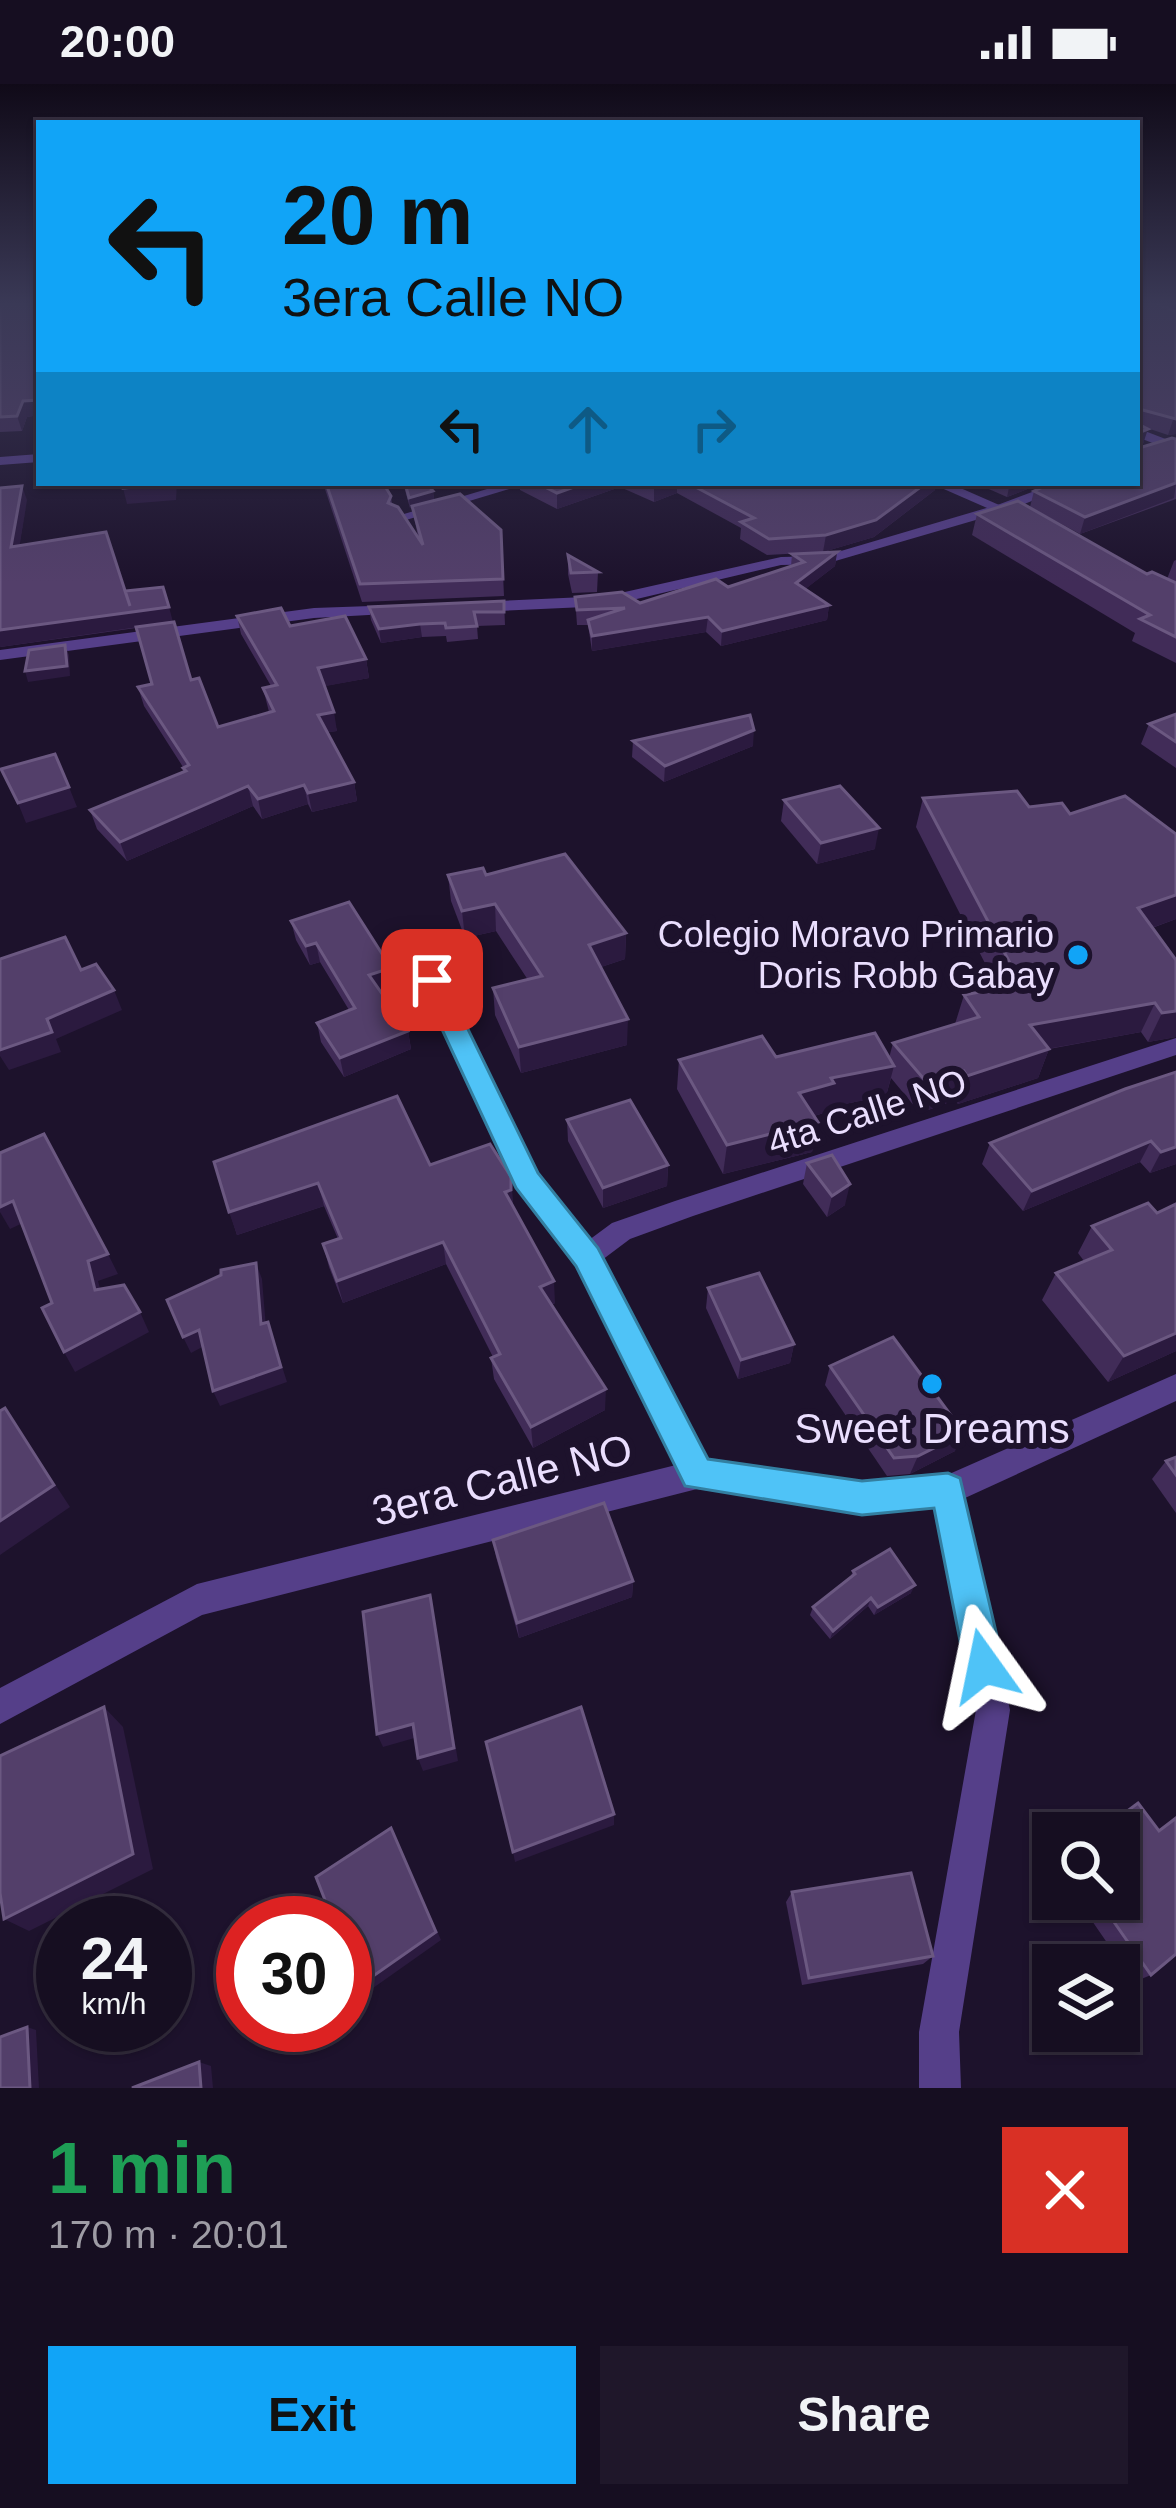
<!DOCTYPE html>
<html lang="en">
<head>
<meta charset="utf-8">
<style>
	body { margin:0; font-family:Arial,sans-serif; background:#1f172a; color:#f1f3f6; height:100vh; display:flex; flex-direction:column; font-size:45px; white-space:nowrap }
	* { box-sizing:border-box; margin:0 }
	p { font-size:39px; color:#9e9ca5 }
	.icon { flex:none; width:66px; height:66px; fill:none; stroke:currentColor; stroke-width:2; stroke-linecap:round; stroke-linejoin:round }
	.map { position:relative; height:2004px; overflow:hidden }
	.sheet { display:flex; flex-direction:column; background:#160e21; flex:1 }
	.sheet>* { flex:none }
	.banner { position:absolute; left:36px; top:36px; width:1104px; height:366px; border-radius:0px; box-shadow:0 3px 9px #0004,0 0 0 3px #352e3f; background:#11a4f7; color:#111; overflow:hidden }
	.buttons { position:absolute; left:1032px; top:1728px; display:grid; gap:24px }
	.buttons a { display:grid; place-items:center; width:108px; height:108px; border-radius:0px; background:#160e21; box-shadow:0 3px 9px #0004,0 0 0 3px #352e3f; font-size:60px }
	.speed { position:absolute; left:36px; top:1812px; display:flex; gap:24px; font-size:60px; font-weight:700; text-align:center }
	.speed>* { display:grid; place-content:center; width:156px; height:156px; border-radius:50%; background:#160e21; box-shadow:0 3px 9px #0004,0 0 0 3px #352e3f; line-height:1 }
	.speed small { font-size:30px; font-weight:400 }
	.speed .limit { border:18px solid #d22; background:#fff; color:#111 }
	.pin { position:absolute; display:grid; place-items:center; width:102px; height:102px; color:#fff; margin:-51px; border-radius:24px; box-shadow:0 6px 18px #0006 }
	.me { position:absolute; width:132px; margin:-66px; rotate:348deg; stroke-linejoin:round; filter:drop-shadow(0 0 9px #0008) }
	.turn { display:flex; align-items:center; gap:42px; height:252px; padding:0 48px; font-size:54px }
	.turn .icon { width:156px; height:156px; stroke-width:2.5 }
	.turn b { display:block; font-size:84px; line-height:102px }
	.lanes { display:flex; align-items:center; height:114px; padding:0 48px; background:#0003; justify-content:center; gap:60px; direction:ltr }
	.lanes .off { opacity:.35 }
	.round { display:grid; place-items:center; flex:none; width:126px; height:126px; border-radius:0px; background:#1f172a }
	.overview { display:flex; align-items:center; justify-content:space-between; height:204px; padding:0 48px }
	h1 { font-size:72px; font-weight:800; line-height:90px; color:#1e9e55 }
	.button { display:flex; gap:24px; margin-top:auto; padding:24px 48px }
	.button a { flex:1; height:138px; border-radius:0px; background:#11a4f7; color:#111; font-size:48px; font-weight:800; line-height:138px; text-align:center }
	.button a+a { background:#1f172a; color:#f1f3f6 }
	.status { display:flex; justify-content:space-between; align-items:center; height:84px; padding:0 60px; background:#160e21; direction:ltr }
	.status svg { height:33px; fill:currentColor }
	.map>svg:first-child { display:block }
</style>
</head>
<body>
<div class="status"><b>20:00</b><svg viewBox="0 0 49 12"><path d="M0 12V9h3v3zM5 12V6h3v6zM10 12V3h3v9zM15 12V0h3v12zM26 1h20v11H26zM47 4h2v5h-2z"/></svg></div>
<div class="map">
<svg width="1176" height="2004" viewBox="0 0 1176 2004">
	<rect width="100%" height="100%" fill="#1d122c"/>
	<g fill="none" stroke-linecap="round" stroke-linejoin="round">
		<g fill="#553f89" fill-rule="evenodd">
			<polygon points="39,370 39,378 0,381 0,373"/>
			<polygon points="507,399 529,399 406,436 394,433"/>
			<polygon points="1056,399 1075,399 1010,426 825,480 781,481 607,522 475,528 467,523 475,518 607,512 781,473 824,472 1000,420"/>
			<polygon points="399,521 405,523 405,529 314,534 0,576 0,566 314,524"/>
			<polygon points="432,888 443,896 537,1090 589,1156 612,1139 675,1117 1176,954 1176,971 693,1132 630,1155 602,1176 706,1377 862,1399 947,1391 1176,1290 1176,1317 965,1414 1010,1626 959,1948 961,2004 919,2004 919,1948 976,1626 936,1422 862,1429 697,1405 202,1531 0,1640 0,1604 197,1500 676,1381 577,1181 518,1103 421,896"/>
		</g>
		<g fill="#553f89" fill-rule="evenodd">
			<polygon points="1137,344 1176,359 1176,368 1137,353"/>
			<polygon points="930,399 949,399 1038,438 1026,441"/>
		</g>
	</g>
	<g fill="#412c58">
		<polygon points="0,218 39,218 39,331 27,333 22,347 0,348"/>
		<polygon points="1137,218 1176,218 1176,350 1168,351 1147,344 1143,360 1139,362 1139,364 1176,355 1176,415 1080,450 1030,423 1034,407 1137,399"/>
		<polygon points="323,399 383,399 391,412 392,420 418,453 412,423 410,424 403,399 426,399 433,407 434,416 501,446 504,512 362,518"/>
		<polygon points="520,399 936,399 935,406 874,453 823,468 767,471 740,455 741,444 677,409 654,418 620,403 557,425 520,406"/>
		<polygon points="975,399 1043,399 1007,413"/>
		<polygon points="27,416 19,462 130,522 173,538 191,596 218,643 269,628 263,604 271,602 241,550 237,532 290,542 366,575 369,594 324,602 337,647 328,648 354,698 357,717 312,728 308,720 262,735 253,722 127,777 97,745 90,726 184,688 183,683 144,622 138,603 152,600 136,544 0,563"/>
		<polygon points="977,430 1147,490 1167,495 1174,477 1176,476 1176,579 1132,557 1135,549 972,451"/>
		<polygon points="837,468 835,482 805,505 829,521 827,536 721,562 706,548 592,567 588,541 577,541 575,513 640,519 728,503 791,482 792,470"/>
		<polygon points="568,471 598,488 597,508 572,509 568,490"/>
		<polygon points="504,517 505,541 477,542 478,555 447,558 446,552 422,553 381,559 371,536 369,523"/>
		<polygon points="1176,630 1176,684 1141,660 1149,640"/>
		<polygon points="633,657 753,662 664,698 632,673"/>
		<polygon points="923,714 1029,723 1070,730 1176,835 1152,844 1176,876 1176,953 1148,958 1141,948 1049,965 1038,994 958,1020 955,1016 920,1029 891,994 886,1012 829,1023 827,1028 814,1032 818,1038 812,1068 723,1090 677,1005 679,976 776,973 889,974 893,959 955,940 964,911 998,905 916,743"/>
		<polygon points="784,716 875,765 817,780 781,737"/>
		<polygon points="448,791 486,791 626,849 625,875 601,883 627,961 521,989 495,931 493,904 528,896 496,847 465,854 451,817"/>
		<polygon points="291,837 394,903 380,907 408,947 411,965 344,993 321,958 317,939 349,926 320,878 310,881 296,856"/>
		<polygon points="1176,988 1176,1080 1150,1089 1140,1078 1023,1127 982,1080 990,1059"/>
		<polygon points="567,1036 668,1081 667,1102 603,1124 568,1057"/>
		<polygon points="214,1078 430,1081 513,1123 555,1219 551,1221 605,1326 533,1364 494,1295 491,1274 493,1273 446,1180 343,1219 329,1183 323,1160 338,1155 324,1122 237,1151"/>
		<polygon points="807,1079 845,1121 827,1133 803,1100"/>
		<polygon points="1176,1120 1176,1267 1108,1298 1042,1216 1056,1189 1084,1177 1078,1169 1092,1142 1157,1129"/>
		<polygon points="708,1204 794,1260 790,1279 738,1295 706,1224"/>
		<polygon points="830,1282 955,1367 910,1390 887,1392 825,1301"/>
		<polygon points="1176,1373 1176,1429 1152,1395 1166,1377"/>
		<polygon points="493,1456 633,1497 632,1513 519,1554 496,1473"/>
		<polygon points="853,1487 911,1509 874,1531 868,1522 830,1555 810,1531 813,1523 850,1494"/>
		<polygon points="1138,1719 1158,1746 1176,1734 1151,1891 1134,1898 1077,1815 1119,1815 1119,1749 1098,1749"/>
		<polygon points="792,1808 933,1872 923,1880 802,1901 786,1818"/>
	</g>
	<g fill="#2b1a3f">
		<polygon points="39,316 39,331 27,333 22,347 17,332 23,317"/>
		<polygon points="1176,335 1176,350 1168,351 1173,336"/>
		<polygon points="1148,345 1143,360 1137,363 1138,349"/>
		<polygon points="177,399 176,416 127,420 123,404"/>
		<polygon points="585,399 620,399 620,403 557,425 557,409"/>
		<polygon points="663,399 677,399 677,409 654,418 654,402"/>
		<polygon points="926,399 936,399 935,406 874,453 823,468 826,451"/>
		<polygon points="1010,399 1043,399 1007,413"/>
		<polygon points="1176,399 1174,414 1080,450 1085,433"/>
		<polygon points="22,402 27,416 17,478 11,463"/>
		<polygon points="433,407 434,416 410,424 409,414"/>
		<polygon points="837,468 835,482 794,514 796,499"/>
		<polygon points="829,521 827,536 721,562 722,547"/>
		<polygon points="169,523 173,538 0,563 0,546"/>
		<polygon points="708,533 706,548 592,567 592,552"/>
		<polygon points="420,540 422,553 381,559 379,545"/>
		<polygon points="65,561 69,571 70,592 28,598 25,587"/>
		<polygon points="366,575 369,594 321,603 318,584"/>
		<polygon points="334,628 337,647 322,649 318,631"/>
		<polygon points="754,646 753,662 664,698 665,682"/>
		<polygon points="354,698 357,717 312,728 308,709"/>
		<polygon points="304,701 308,720 262,735 258,715"/>
		<polygon points="248,702 253,722 127,777 120,758"/>
		<polygon points="69,703 77,723 26,739 18,719"/>
		<polygon points="879,744 875,765 817,780 821,759"/>
		<polygon points="1176,811 1176,835 1126,853 1138,824"/>
		<polygon points="495,820 496,847 465,854 462,827"/>
		<polygon points="626,849 625,875 589,887 589,861"/>
		<polygon points="316,859 320,878 310,881 306,862"/>
		<polygon points="391,884 394,903 372,910 369,891"/>
		<polygon points="114,906 122,926 56,955 61,968 9,986 0,972 0,964 47,935"/>
		<polygon points="1155,919 1141,948 1019,970 1030,941"/>
		<polygon points="1176,927 1176,953 1148,958 1162,929"/>
		<polygon points="628,935 627,961 521,989 519,963"/>
		<polygon points="408,947 411,965 344,993 340,974"/>
		<polygon points="1049,965 1038,994 958,1020 967,992"/>
		<polygon points="894,982 886,1012 829,1023 827,1028 794,1038 799,1009 831,994"/>
		<polygon points="964,987 955,1016 920,1029 929,1001"/>
		<polygon points="818,1038 812,1068 723,1090 727,1061"/>
		<polygon points="1151,1057 1140,1078 1023,1127 1032,1107"/>
		<polygon points="1176,1063 1176,1080 1150,1089 1161,1068"/>
		<polygon points="668,1081 667,1102 603,1124 603,1104"/>
		<polygon points="511,1093 513,1116 513,1128 505,1108"/>
		<polygon points="318,1099 324,1122 237,1151 229,1128"/>
		<polygon points="850,1100 845,1121 827,1133 832,1112"/>
		<polygon points="13,1117 25,1138 10,1145 0,1128 0,1123"/>
		<polygon points="443,1158 446,1180 343,1219 337,1197"/>
		<polygon points="108,1170 118,1190 98,1197 106,1226 95,1206 88,1177"/>
		<polygon points="256,1179 262,1195 267,1256 261,1240"/>
		<polygon points="554,1197 555,1219 541,1225 540,1203"/>
		<polygon points="140,1228 149,1248 75,1288 64,1268"/>
		<polygon points="268,1238 287,1298 220,1322 213,1307"/>
		<polygon points="199,1246 206,1261 191,1269 183,1253"/>
		<polygon points="1176,1249 1176,1267 1108,1298 1124,1272"/>
		<polygon points="794,1260 790,1279 738,1295 741,1276"/>
		<polygon points="606,1305 605,1326 533,1364 531,1343"/>
		<polygon points="5,1324 70,1423 0,1471 0,1437"/>
		<polygon points="964,1349 955,1367 910,1390 918,1372"/>
		<polygon points="633,1497 632,1513 519,1554 517,1539"/>
		<polygon points="915,1501 911,1509 874,1531 878,1523"/>
		<polygon points="430,1511 458,1677 423,1687 418,1674"/>
		<polygon points="871,1514 868,1522 830,1555 833,1547"/>
		<polygon points="104,1623 123,1643 153,1785 29,1847 4,1835"/>
		<polygon points="413,1640 418,1653 383,1663 377,1650"/>
		<polygon points="614,1730 614,1741 515,1778 513,1768"/>
		<polygon points="396,1755 441,1856 366,1909 359,1902"/>
		<polygon points="27,1943 36,1946 39,2004 30,2004"/>
		<polygon points="199,1978 211,1982 213,2004 201,2004"/>
	</g>
	<g fill="#533f6a" stroke="#6b5881" stroke-width="3">
		<polygon points="0,218 39,218 39,316 23,317 17,332 0,333"/>
		<polygon points="1137,218 1151,218 1176,227 1176,335 1139,325 1138,340 1148,345 1138,349 1139,364 1172,354 1176,355 1176,399 1085,433 1034,407 1052,399 1137,399"/>
		<polygon points="122,399 172,399 123,404"/>
		<polygon points="326,399 383,399 391,412 388,419 398,423 423,461 412,422 460,410 501,446 503,495 360,500"/>
		<polygon points="405,399 426,399 433,407 409,414"/>
		<polygon points="537,399 585,399 557,409"/>
		<polygon points="688,399 926,399 876,436 826,451 769,455 741,438 754,434"/>
		<polygon points="22,402 11,463 106,448 130,522 125,507 163,503 169,523 0,546 0,404"/>
		<polygon points="1018,417 1147,490 1152,488 1176,499 1176,553 1140,535 1150,531 977,430"/>
		<polygon points="837,468 796,499 829,521 722,547 708,533 592,552 588,536 625,524 577,526 575,513 622,508 640,519 716,495 728,503 804,478 792,470"/>
		<polygon points="568,471 598,488 571,489"/>
		<polygon points="504,517 504,528 474,528 477,542 446,544 445,539 420,540 379,545 369,523"/>
		<polygon points="281,524 290,542 345,532 366,575 318,584 334,628 318,631 354,698 308,709 304,701 258,715 248,702 120,758 90,726 186,687 183,684 189,681 138,603 152,600 136,543 174,538 191,596 199,594 218,643 274,627 263,604 277,601 237,532"/>
		<polygon points="65,561 67,582 25,587 29,566"/>
		<polygon points="1176,630 1176,658 1149,640"/>
		<polygon points="750,631 754,646 665,682 633,657"/>
		<polygon points="55,670 69,703 18,719 1,685"/>
		<polygon points="840,702 879,744 821,759 784,716"/>
		<polygon points="1017,707 1029,723 1062,719 1070,730 1125,712 1176,750 1176,811 1138,824 1176,876 1176,927 1162,929 1155,919 1030,941 1049,965 967,992 964,987 929,1001 893,959 979,933 964,911 1021,900 923,714"/>
		<polygon points="565,770 626,849 589,861 628,935 519,963 493,904 542,892 495,820 462,827 448,791 483,784 486,791"/>
		<polygon points="349,818 391,884 369,891 408,947 340,974 317,939 355,924 316,859 306,862 291,837"/>
		<polygon points="65,853 81,886 96,880 114,906 47,935 52,948 0,966 0,875"/>
		<polygon points="875,949 894,982 831,994 834,999 799,1009 818,1038 727,1061 679,976 762,952 776,973"/>
		<polygon points="1176,988 1176,1063 1161,1068 1151,1057 1032,1107 990,1059 1125,1005"/>
		<polygon points="397,1012 430,1081 490,1060 511,1093 511,1106 505,1108 554,1197 540,1203 606,1305 531,1343 491,1274 500,1270 443,1158 337,1197 323,1160 341,1154 318,1099 229,1128 214,1078"/>
		<polygon points="630,1016 668,1081 603,1104 567,1036"/>
		<polygon points="44,1050 108,1170 88,1177 95,1206 124,1201 140,1228 64,1268 42,1224 52,1219 13,1117 0,1123 0,1069"/>
		<polygon points="832,1071 850,1100 832,1112 807,1079"/>
		<polygon points="1148,1119 1157,1129 1176,1120 1176,1249 1124,1272 1056,1189 1112,1166 1092,1142"/>
		<polygon points="256,1179 261,1240 268,1238 281,1283 213,1307 199,1246 183,1253 167,1216 221,1191 221,1186"/>
		<polygon points="759,1189 794,1260 741,1276 708,1204"/>
		<polygon points="893,1253 964,1349 918,1372 894,1374 830,1282"/>
		<polygon points="5,1324 54,1401 0,1437 0,1327"/>
		<polygon points="1176,1373 1176,1391 1166,1377"/>
		<polygon points="604,1419 633,1497 517,1539 493,1456"/>
		<polygon points="890,1465 915,1501 878,1523 871,1514 833,1547 813,1523 855,1490 853,1487"/>
		<polygon points="430,1511 454,1664 418,1674 413,1640 377,1650 363,1528"/>
		<polygon points="104,1623 133,1770 4,1835 0,1809 0,1672"/>
		<polygon points="581,1623 614,1730 513,1768 486,1658"/>
		<polygon points="1138,1719 1159,1747 1176,1734 1176,1870 1151,1891 1098,1815 1119,1815 1119,1749 1099,1748"/>
		<polygon points="391,1744 436,1848 359,1902 345,1866 345,1839 334,1839 316,1793"/>
		<polygon points="911,1789 933,1872 809,1894 792,1808"/>
		<polygon points="27,1943 30,2004 0,2004 0,1953"/>
		<polygon points="199,1978 201,2004 132,2004"/>
	</g>
	<linearGradient id="sky" x2="0" y2="1"><stop stop-color="#100a18"/><stop offset="0.44" stop-color="#3a3956"/><stop offset="1" stop-color="#3a3956" stop-opacity="0"/></linearGradient>
	<rect width="1176" height="499" fill="url(#sky)"/>
	<polygon fill="#4fc3f7" stroke="#337fa1" stroke-width="3" points="432,887 444,896 538,1089 598,1164 708,1375 862,1397 948,1389 960,1394 1004,1582 998,1596 984,1601 971,1596 965,1582 934,1424 862,1431 685,1402 576,1182 516,1104 419,896"/>
	<g fill="#11a4f7" stroke="#1d122c" stroke-width="4.5">
		<circle cx="1078" cy="871" r="12"/>
		<circle cx="932" cy="1300" r="12"/>
	</g>
	<g text-anchor="middle" dominant-baseline="central" stroke-width="12" stroke-linejoin="round" paint-order="stroke">
		<g font-size="36" fill="#eadefe" stroke="#1d122c" text-anchor="end">
			<text x="1054" y="850">Colegio Moravo Primario<tspan x="1054" dy="41">Doris Robb Gabay</tspan></text>
		</g>
		<g font-size="36" fill="#eadefe" stroke="#1d122c">
			<text transform="translate(867 1028) rotate(-18)">4ta Calle NO</text>
		</g>
		<g font-size="42" fill="#eadefe" stroke="#1d122c">
			<text x="932" y="1344">Sweet Dreams</text>
		</g>
		<g font-size="42" fill="#eadefe" stroke="#1d122c">
			<text transform="translate(502 1396) rotate(-14)">3era Calle NO</text>
		</g>
	</g>
</svg>
<div class="buttons">
<a><svg class="icon" aria-label="search" viewBox="0 0 24 24"><circle cx="10" cy="10" r="6"/><path d="M15 15l6 6"/></svg></a>
<a><svg class="icon" aria-label="layers" viewBox="0 0 24 24"><path d="M12 4l9 5-9 5-9-5zM3 14l9 5 9-5"/></svg></a>
</div>
<div class="speed"><div>24<small>km/h</small></div><div class="limit">30</div></div>
<div class="pin" style="left:432px;top:896px;background:#d93025"><svg class="icon" aria-label="arrive" viewBox="0 0 24 24"><path d="M6 21V4h12l-3 4 3 4H6"/></svg></div>
<svg class="me" style="left:984px;top:1582px" viewBox="-20 -20 40 40"><path d="M0-17L14 15 0 8-14 15z" fill="#4fc3f7" stroke="#fff" stroke-width="4"/></svg>
<div class="banner">
<div class="turn"><svg class="icon" aria-label="left" viewBox="0 0 24 24"><path d="M17 20v-9H6M10 6l-5 5 5 5"/></svg><div><b>20 m</b>3era Calle NO</div></div>
<div class="lanes"><svg class="icon" aria-label="left" viewBox="0 0 24 24"><path d="M17 20v-9H6M10 6l-5 5 5 5"/></svg><svg class="icon off" aria-label="ahead" viewBox="0 0 24 24"><path d="M12 20V5M6 11l6-6 6 6"/></svg><svg class="icon off" aria-label="right" viewBox="0 0 24 24"><path d="M7 20v-9h11M14 6l5 5-5 5"/></svg></div>
</div>
</div>
<section class="sheet">
<div class="overview"><div><h1>1 min</h1><p>170 m · 20:01</p></div><a class="round" style="background:#d93025;color:#fff"><svg class="icon" aria-label="close" viewBox="0 0 24 24"><path d="M6 6l12 12M18 6L6 18"/></svg></a></div>
<div class="button"><a>Exit</a><a>Share</a></div>
</section>
</body>
</html>
